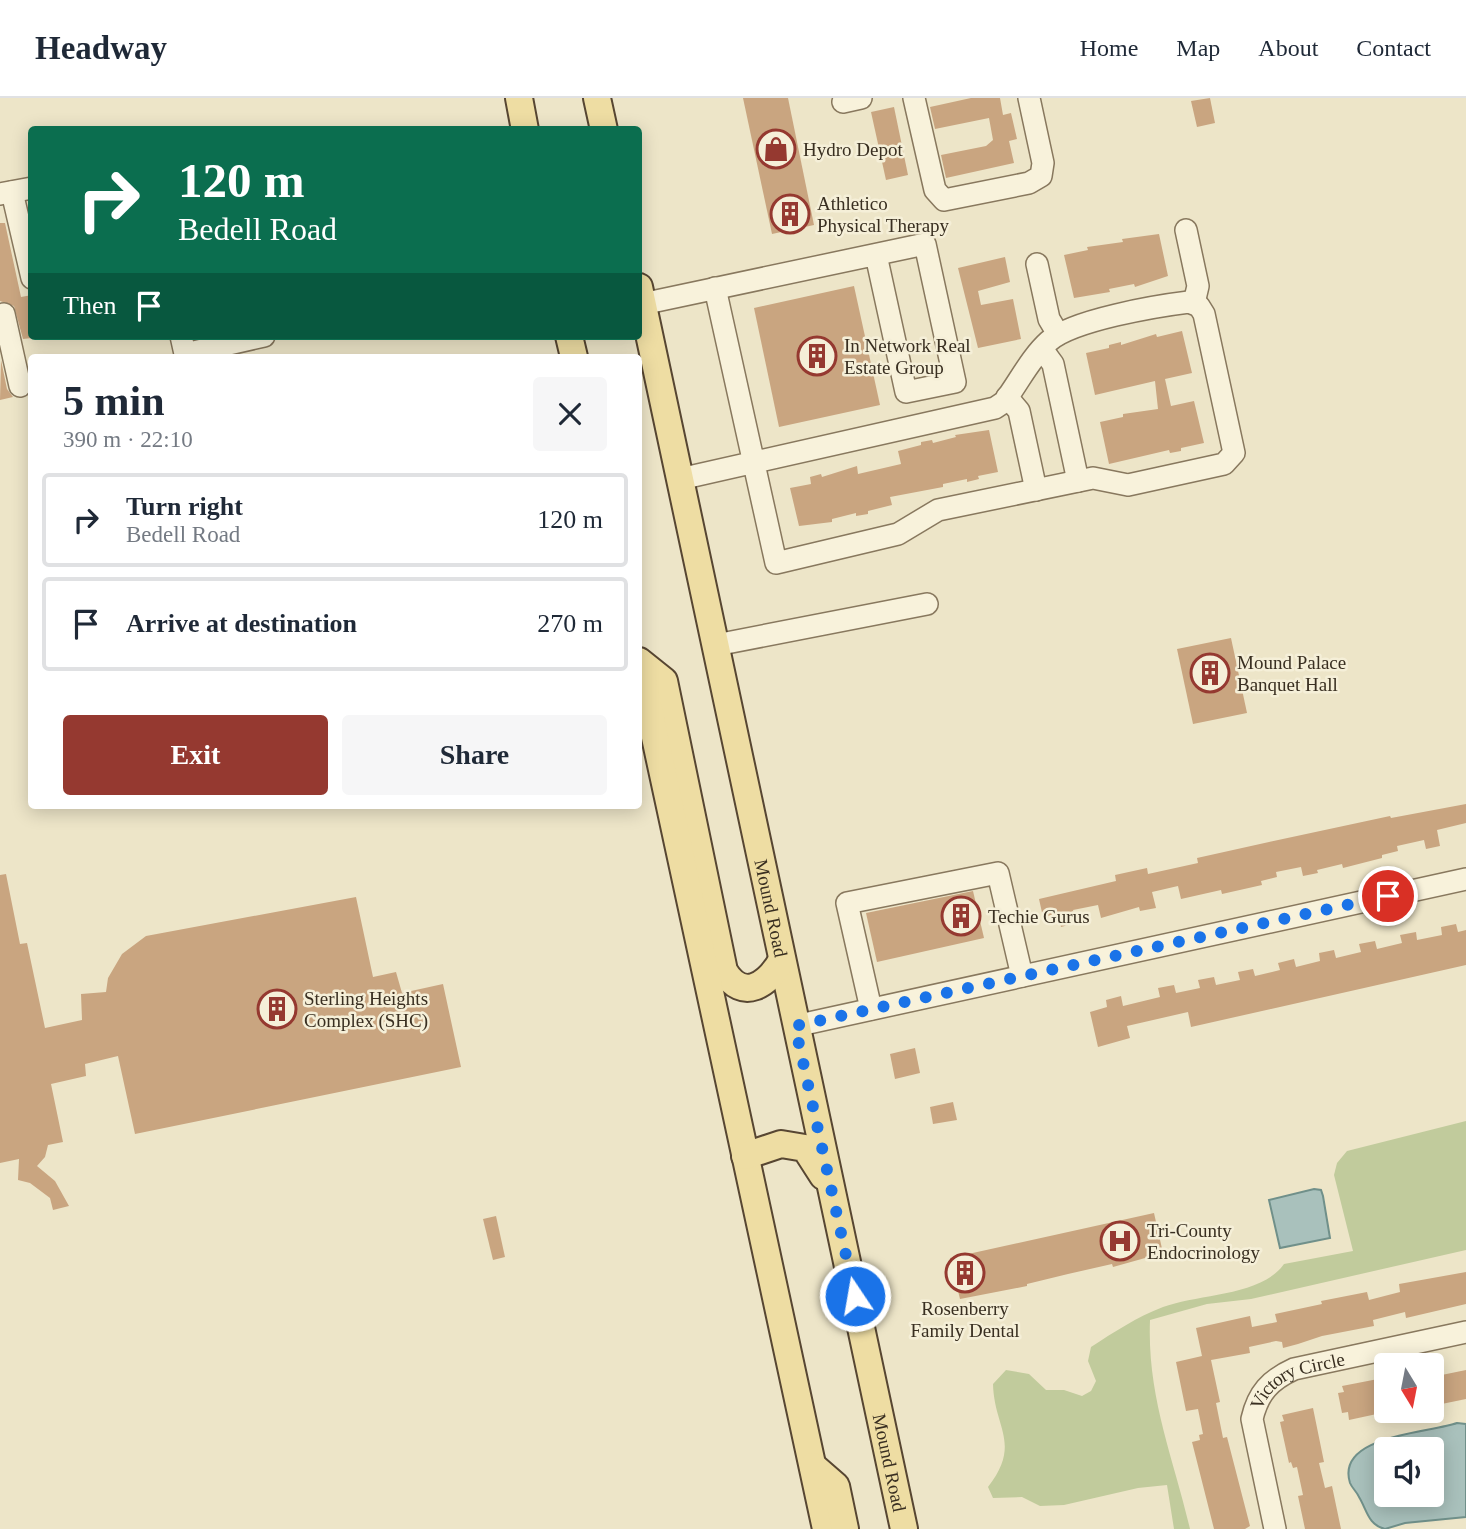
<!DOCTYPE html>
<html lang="en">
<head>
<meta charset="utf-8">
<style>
	body { margin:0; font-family:Georgia,serif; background:#f6f6f7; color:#1f2937; height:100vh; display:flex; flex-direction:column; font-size:26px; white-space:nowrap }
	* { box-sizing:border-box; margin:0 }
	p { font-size:23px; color:#747a83 }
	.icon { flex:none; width:38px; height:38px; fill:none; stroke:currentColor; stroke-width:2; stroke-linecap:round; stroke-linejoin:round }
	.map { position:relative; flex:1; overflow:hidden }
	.panel { position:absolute; left:28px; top:256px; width:614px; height:455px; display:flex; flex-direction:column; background:#fff; border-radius:7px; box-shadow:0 4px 18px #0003 }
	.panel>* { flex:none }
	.banner { position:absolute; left:28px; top:28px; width:614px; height:214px; border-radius:7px; box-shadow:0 4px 18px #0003; background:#0b6e4f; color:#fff; overflow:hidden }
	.needle { width:46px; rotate:170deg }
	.controls { position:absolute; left:1374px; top:1255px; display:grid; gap:14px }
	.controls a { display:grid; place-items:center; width:70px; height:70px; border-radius:7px; background:#fff; box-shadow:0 4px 18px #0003; font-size:35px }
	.pin { position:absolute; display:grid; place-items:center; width:60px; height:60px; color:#fff; margin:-30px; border:4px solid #fff; border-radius:50%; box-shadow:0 2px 7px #0007 }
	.me { position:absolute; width:77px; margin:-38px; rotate:348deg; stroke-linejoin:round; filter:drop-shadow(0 0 5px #0008) }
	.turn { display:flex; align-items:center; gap:24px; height:147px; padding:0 35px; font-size:32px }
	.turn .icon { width:91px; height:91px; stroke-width:2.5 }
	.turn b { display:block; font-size:49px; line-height:60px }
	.then { display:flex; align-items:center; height:66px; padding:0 35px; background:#0003; gap:14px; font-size:26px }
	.round { display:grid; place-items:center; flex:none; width:74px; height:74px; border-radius:7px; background:#f6f6f7 }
	.headline { display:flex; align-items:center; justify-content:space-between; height:119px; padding:0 35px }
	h1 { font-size:42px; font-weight:700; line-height:52px }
	.primary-button { display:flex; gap:14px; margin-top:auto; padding:14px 35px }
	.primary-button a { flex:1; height:80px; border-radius:7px; background:#953930; color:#fff; font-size:28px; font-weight:700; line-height:80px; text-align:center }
	.primary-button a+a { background:#f6f6f7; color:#1f2937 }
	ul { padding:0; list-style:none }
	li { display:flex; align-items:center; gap:21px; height:94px; margin:0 14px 10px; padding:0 21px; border:4px solid #e0e1e3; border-radius:7px }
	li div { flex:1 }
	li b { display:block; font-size:26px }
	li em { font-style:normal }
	header { display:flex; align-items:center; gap:42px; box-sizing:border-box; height:98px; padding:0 35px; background:#fff; border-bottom:2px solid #e0e1e3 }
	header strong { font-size:33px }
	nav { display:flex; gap:38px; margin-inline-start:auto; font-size:24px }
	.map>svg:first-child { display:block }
</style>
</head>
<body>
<header>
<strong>Headway</strong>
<nav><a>Home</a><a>Map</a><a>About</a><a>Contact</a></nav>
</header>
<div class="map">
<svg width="1466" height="1431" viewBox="0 0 1466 1431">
	<rect width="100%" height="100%" fill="#ede5c8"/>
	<path fill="#c1cb9c" d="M1466 1023V1152L1251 1201 1207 1206 1150 1222C1147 1299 1173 1358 1190 1431H1174L1167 1387 1138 1390 1064 1407 1040 1408 1022 1399 993 1400 988 1389C1022 1345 994 1330 993 1286L1006 1272 1029 1276 1046 1292H1064L1082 1298 1091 1293 1096 1283 1088 1263 1091 1249C1114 1234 1137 1219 1163 1209 1197 1196 1262 1198 1284 1166L1353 1153 1334 1077 1337 1065 1347 1053Z"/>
	<g fill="#a9c1bc" stroke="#70908a" stroke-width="2" fill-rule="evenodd">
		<polygon points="1314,1091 1321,1092 1323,1098 1330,1140 1280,1150 1269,1102"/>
		<path d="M1457 1325 1466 1326V1419L1405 1425 1385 1431C1368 1427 1367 1412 1359 1399 1357 1394 1352 1390 1350 1385 1335 1337 1430 1335 1457 1325ZM1386 1351H1432V1396H1386Z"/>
	</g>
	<g fill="#c9a580">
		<polygon points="743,0 788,0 814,127 772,136"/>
		<polygon points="971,0 1000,0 1003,17 1011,15 1017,41 1009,43 1014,65 946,80 941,57 986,48 993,42 989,20 935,31 930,9"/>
		<polygon points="1210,0 1215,25 1197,29 1191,3"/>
		<polygon points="894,9 908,77 886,82 871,14"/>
		<polygon points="0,125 5,125 21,199 32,197 32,240 23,241 14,208 0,203"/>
		<polygon points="1159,136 1168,178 1135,189 1134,186 1109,191 1110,194 1074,200 1064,157 1088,152 1087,149 1123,144 1122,141"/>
		<polygon points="1005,159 1010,184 978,193 981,207 1013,201 1021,241 978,250 958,170"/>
		<polygon points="854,188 880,307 779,329 754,210"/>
		<polygon points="1182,233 1192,275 1165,281 1171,308 1194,303 1204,345 1181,350 1181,353 1170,355 1169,352 1109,366 1100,324 1123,319 1123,316 1158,311 1155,283 1095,297 1086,255 1109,250 1109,247 1121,244 1121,247 1156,236 1157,239"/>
		<polygon points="1,262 7,291 13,299 0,302"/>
		<polygon points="989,332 998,374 978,378 979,381 967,384 967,381 943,386 943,389 890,399 892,407 868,413 868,416 856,418 856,415 832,421 832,424 799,428 790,390 811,386 810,379 821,376 822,379 857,368 858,376 901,366 898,353 921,347 921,344 932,342 933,345 956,339 955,337"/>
		<polygon points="1231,540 1247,615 1193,626 1177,551"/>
		<polygon points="1466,706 1466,725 1437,732 1440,748 1426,751 1424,742 1397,748 1398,753 1382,757 1382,760 1343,770 1342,766 1317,772 1318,775 1303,778 1301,769 1276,774 1277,779 1261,783 1262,787 1222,796 1221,792 1181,801 1178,788 1152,794 1156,810 1140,813 1139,809 1101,820 1098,807 1073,812 1076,825 1061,829 1058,816 1043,819 1039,801 1116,783 1115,777 1147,770 1148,776 1198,765 1197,760 1269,744 1390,718 1391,720"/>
		<polygon points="6,776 20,846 27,845 45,930 82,922 81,896 106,894 108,880 122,856 146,838 356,799 373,879 396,874 402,895 443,886 461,969 135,1036 118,958 85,966 86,978 51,986 63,1044 48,1047 45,1059 37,1068 55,1083 69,1108 53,1112 50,1100 30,1085 18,1082 19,1061 0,1065 0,777"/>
		<polygon points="973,793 984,840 877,864 866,815"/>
		<polygon points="1456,826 1458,834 1466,832 1466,867 1191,929 1188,914 1127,928 1130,940 1098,949 1090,914 1107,909 1106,902 1121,898 1123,908 1160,899 1158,890 1174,887 1176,895 1200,890 1198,882 1214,879 1216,887 1240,882 1238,874 1253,871 1255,878 1280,872 1278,865 1294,861 1296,869 1320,863 1319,855 1334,852 1336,860 1361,854 1359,846 1375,843 1377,851 1402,845 1400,837 1416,834 1417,842 1442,837 1441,829"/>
		<polygon points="915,950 920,975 895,981 890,956"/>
		<polygon points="953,1004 957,1022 933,1026 930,1009"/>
		<polygon points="1154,1115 1163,1155 1113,1169 1112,1166 1068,1176 1027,1186 1027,1188 960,1201 950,1160"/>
		<polygon points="496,1118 505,1159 493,1162 483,1121"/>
		<polygon points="1466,1174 1466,1206 1406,1220 1405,1214 1373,1222 1374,1228 1322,1238 1298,1246 1283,1250 1282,1244 1276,1243 1249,1249 1250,1255 1211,1262 1220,1304 1216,1305 1223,1340 1227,1339 1250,1428 1245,1431 1214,1431 1192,1344 1200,1342 1199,1337 1203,1336 1198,1311 1186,1313 1176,1264 1202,1258 1196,1230 1250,1218 1252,1229 1277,1224 1275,1216 1322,1206 1321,1203 1367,1194 1369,1202 1400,1194 1399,1186"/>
		<polygon points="1466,1272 1466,1301 1432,1308 1432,1279"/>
		<polygon points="1378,1281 1379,1284 1386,1283 1386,1314 1349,1322 1348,1314 1342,1315 1338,1295 1344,1294 1342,1288"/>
		<polygon points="1313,1310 1324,1364 1319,1365 1325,1390 1332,1388 1341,1431 1305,1431 1298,1398 1303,1397 1297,1369 1293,1370 1291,1364 1289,1365 1280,1324 1284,1323 1282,1317"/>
	</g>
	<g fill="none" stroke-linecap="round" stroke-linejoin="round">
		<defs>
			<g id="minor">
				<polyline points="914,0 935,92 944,102 1029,85 1041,78 1043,65 1029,0"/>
				<polyline points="843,4 861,0"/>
				<polyline points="12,94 32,180"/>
				<polyline points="0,96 32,90"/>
				<polyline points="1186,132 1198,188 1194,205"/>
				<polyline points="1037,166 1049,221 1058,236"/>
				<polyline points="642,206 925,146 955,284 906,294 876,157"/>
				<polyline points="0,217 4,216 20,288"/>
				<polyline points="181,238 185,256 264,238"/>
				<polyline points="1042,251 1053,266 1078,383"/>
				<polyline points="1007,299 1019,313 1036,392"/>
				<path d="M680 381C785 357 890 333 995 310L1004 304C1019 284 1031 259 1049 243 1073 222 1156 208 1189 204L1199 208 1204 216 1234 355 1224 366 1128 387 1093 380 938 412 898 436 776 465 715 190"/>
				<polyline points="716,547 927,506"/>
				<polyline points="871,911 847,805 998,775 1022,878"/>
				<polyline points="795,928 1466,781"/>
				<path id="s1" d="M1275 1431 1252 1321C1258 1295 1270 1282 1294 1271L1466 1234"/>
			</g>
			<g id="major">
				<polyline points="519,0 525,32"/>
				<polyline points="597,0 604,32"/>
				<path id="s2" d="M639 189 904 1431"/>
				<polyline points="569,238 574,259"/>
				<path d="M639 563 664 583 724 873C743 905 768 886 782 862"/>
				<polyline points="639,565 826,1431"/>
				<polyline points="745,1058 781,1046 805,1050 823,1078"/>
				<polyline points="813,1368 836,1388 845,1431"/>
			</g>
		</defs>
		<use href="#minor" stroke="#88785e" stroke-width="24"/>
		<use href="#major" stroke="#574632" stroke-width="30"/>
		<use href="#minor" stroke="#f8f2db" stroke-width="21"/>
		<use href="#major" stroke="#eedda3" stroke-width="26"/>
	</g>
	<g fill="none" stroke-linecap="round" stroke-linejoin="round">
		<polyline stroke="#1a73e8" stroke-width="12" stroke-dasharray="0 21.6" points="855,1198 795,928 1388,798"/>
	</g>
	<defs>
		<symbol id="shop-ring" viewBox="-11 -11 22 22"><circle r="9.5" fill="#f5efd8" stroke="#953930" stroke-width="1.5"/><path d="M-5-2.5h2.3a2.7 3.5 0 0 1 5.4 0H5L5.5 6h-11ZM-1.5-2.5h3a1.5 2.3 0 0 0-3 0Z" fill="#953930"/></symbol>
		<symbol id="building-ring" viewBox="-11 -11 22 22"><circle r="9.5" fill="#f5efd8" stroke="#953930" stroke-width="1.5"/><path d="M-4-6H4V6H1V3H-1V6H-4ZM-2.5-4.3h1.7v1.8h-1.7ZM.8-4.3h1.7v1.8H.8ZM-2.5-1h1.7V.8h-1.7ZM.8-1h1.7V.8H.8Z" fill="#953930"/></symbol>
		<symbol id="hospital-ring" viewBox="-11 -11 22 22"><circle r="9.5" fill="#f5efd8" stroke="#953930" stroke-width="1.5"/><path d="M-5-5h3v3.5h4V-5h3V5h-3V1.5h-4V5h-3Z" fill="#953930"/></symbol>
	</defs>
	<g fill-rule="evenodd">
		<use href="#shop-ring" x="754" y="29" width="44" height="44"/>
		<use href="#building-ring" x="768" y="94" width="44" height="44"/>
		<use href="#building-ring" x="795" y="236" width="44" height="44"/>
		<use href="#building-ring" x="1188" y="553" width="44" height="44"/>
		<use href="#building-ring" x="939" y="796" width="44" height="44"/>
		<use href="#building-ring" x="255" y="889" width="44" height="44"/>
		<use href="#hospital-ring" x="1098" y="1121" width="44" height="44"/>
		<use href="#building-ring" x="943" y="1153" width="44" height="44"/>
	</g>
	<g text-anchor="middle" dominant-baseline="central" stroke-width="5" stroke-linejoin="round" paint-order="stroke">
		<g font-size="19" fill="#392f21" stroke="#f5efd8" text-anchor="start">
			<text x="803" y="51">Hydro Depot</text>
			<text x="817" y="105">Athletico<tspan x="817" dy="22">Physical Therapy</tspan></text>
			<text x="844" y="247">In Network Real<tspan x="844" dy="22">Estate Group</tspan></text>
			<text x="1237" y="564">Mound Palace<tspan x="1237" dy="22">Banquet Hall</tspan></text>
			<text x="988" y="818">Techie Gurus</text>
			<text x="304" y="900">Sterling Heights<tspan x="304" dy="22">Complex (SHC)</tspan></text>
			<text x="1147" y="1132">Tri-County<tspan x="1147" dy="22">Endocrinology</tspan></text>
			<text x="965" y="1210" text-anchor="middle">Rosenberry<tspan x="965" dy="22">Family Dental</tspan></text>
		</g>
		<g font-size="19" fill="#392f21" stroke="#f5efd8">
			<text stroke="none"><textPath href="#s2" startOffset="635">Mound Road</textPath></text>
			<text stroke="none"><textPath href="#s1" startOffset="178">Victory Circle</textPath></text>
			<text stroke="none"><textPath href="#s2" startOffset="1202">Mound Road</textPath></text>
		</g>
	</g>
</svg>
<div class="controls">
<a><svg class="needle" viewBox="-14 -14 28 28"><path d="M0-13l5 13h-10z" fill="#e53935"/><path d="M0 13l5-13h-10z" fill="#747a83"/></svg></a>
<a><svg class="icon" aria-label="sound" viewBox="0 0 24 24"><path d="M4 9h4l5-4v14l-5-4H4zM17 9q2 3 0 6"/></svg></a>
</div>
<div class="pin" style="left:1388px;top:798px;background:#d93025"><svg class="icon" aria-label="arrive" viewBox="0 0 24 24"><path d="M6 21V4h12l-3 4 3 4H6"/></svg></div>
<svg class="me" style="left:855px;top:1198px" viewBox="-20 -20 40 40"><circle r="17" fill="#1a73e8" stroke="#fff" stroke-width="3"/><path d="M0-11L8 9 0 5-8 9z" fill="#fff"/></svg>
<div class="banner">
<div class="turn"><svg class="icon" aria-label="right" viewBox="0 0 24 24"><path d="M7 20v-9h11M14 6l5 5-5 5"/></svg><div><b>120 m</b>Bedell Road</div></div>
<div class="then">Then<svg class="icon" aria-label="arrive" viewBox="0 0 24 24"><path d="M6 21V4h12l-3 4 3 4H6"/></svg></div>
</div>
<section class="panel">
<div class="headline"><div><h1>5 min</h1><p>390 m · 22:10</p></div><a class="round"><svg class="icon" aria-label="close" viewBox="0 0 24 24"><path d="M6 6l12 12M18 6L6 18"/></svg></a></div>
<ul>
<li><svg class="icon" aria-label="right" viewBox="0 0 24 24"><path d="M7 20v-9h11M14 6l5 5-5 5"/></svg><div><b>Turn right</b><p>Bedell Road</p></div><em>120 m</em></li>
<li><svg class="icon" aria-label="arrive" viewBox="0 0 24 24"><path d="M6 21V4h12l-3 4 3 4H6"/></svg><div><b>Arrive at destination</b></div><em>270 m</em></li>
</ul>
<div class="primary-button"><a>Exit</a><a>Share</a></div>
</section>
</div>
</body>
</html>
